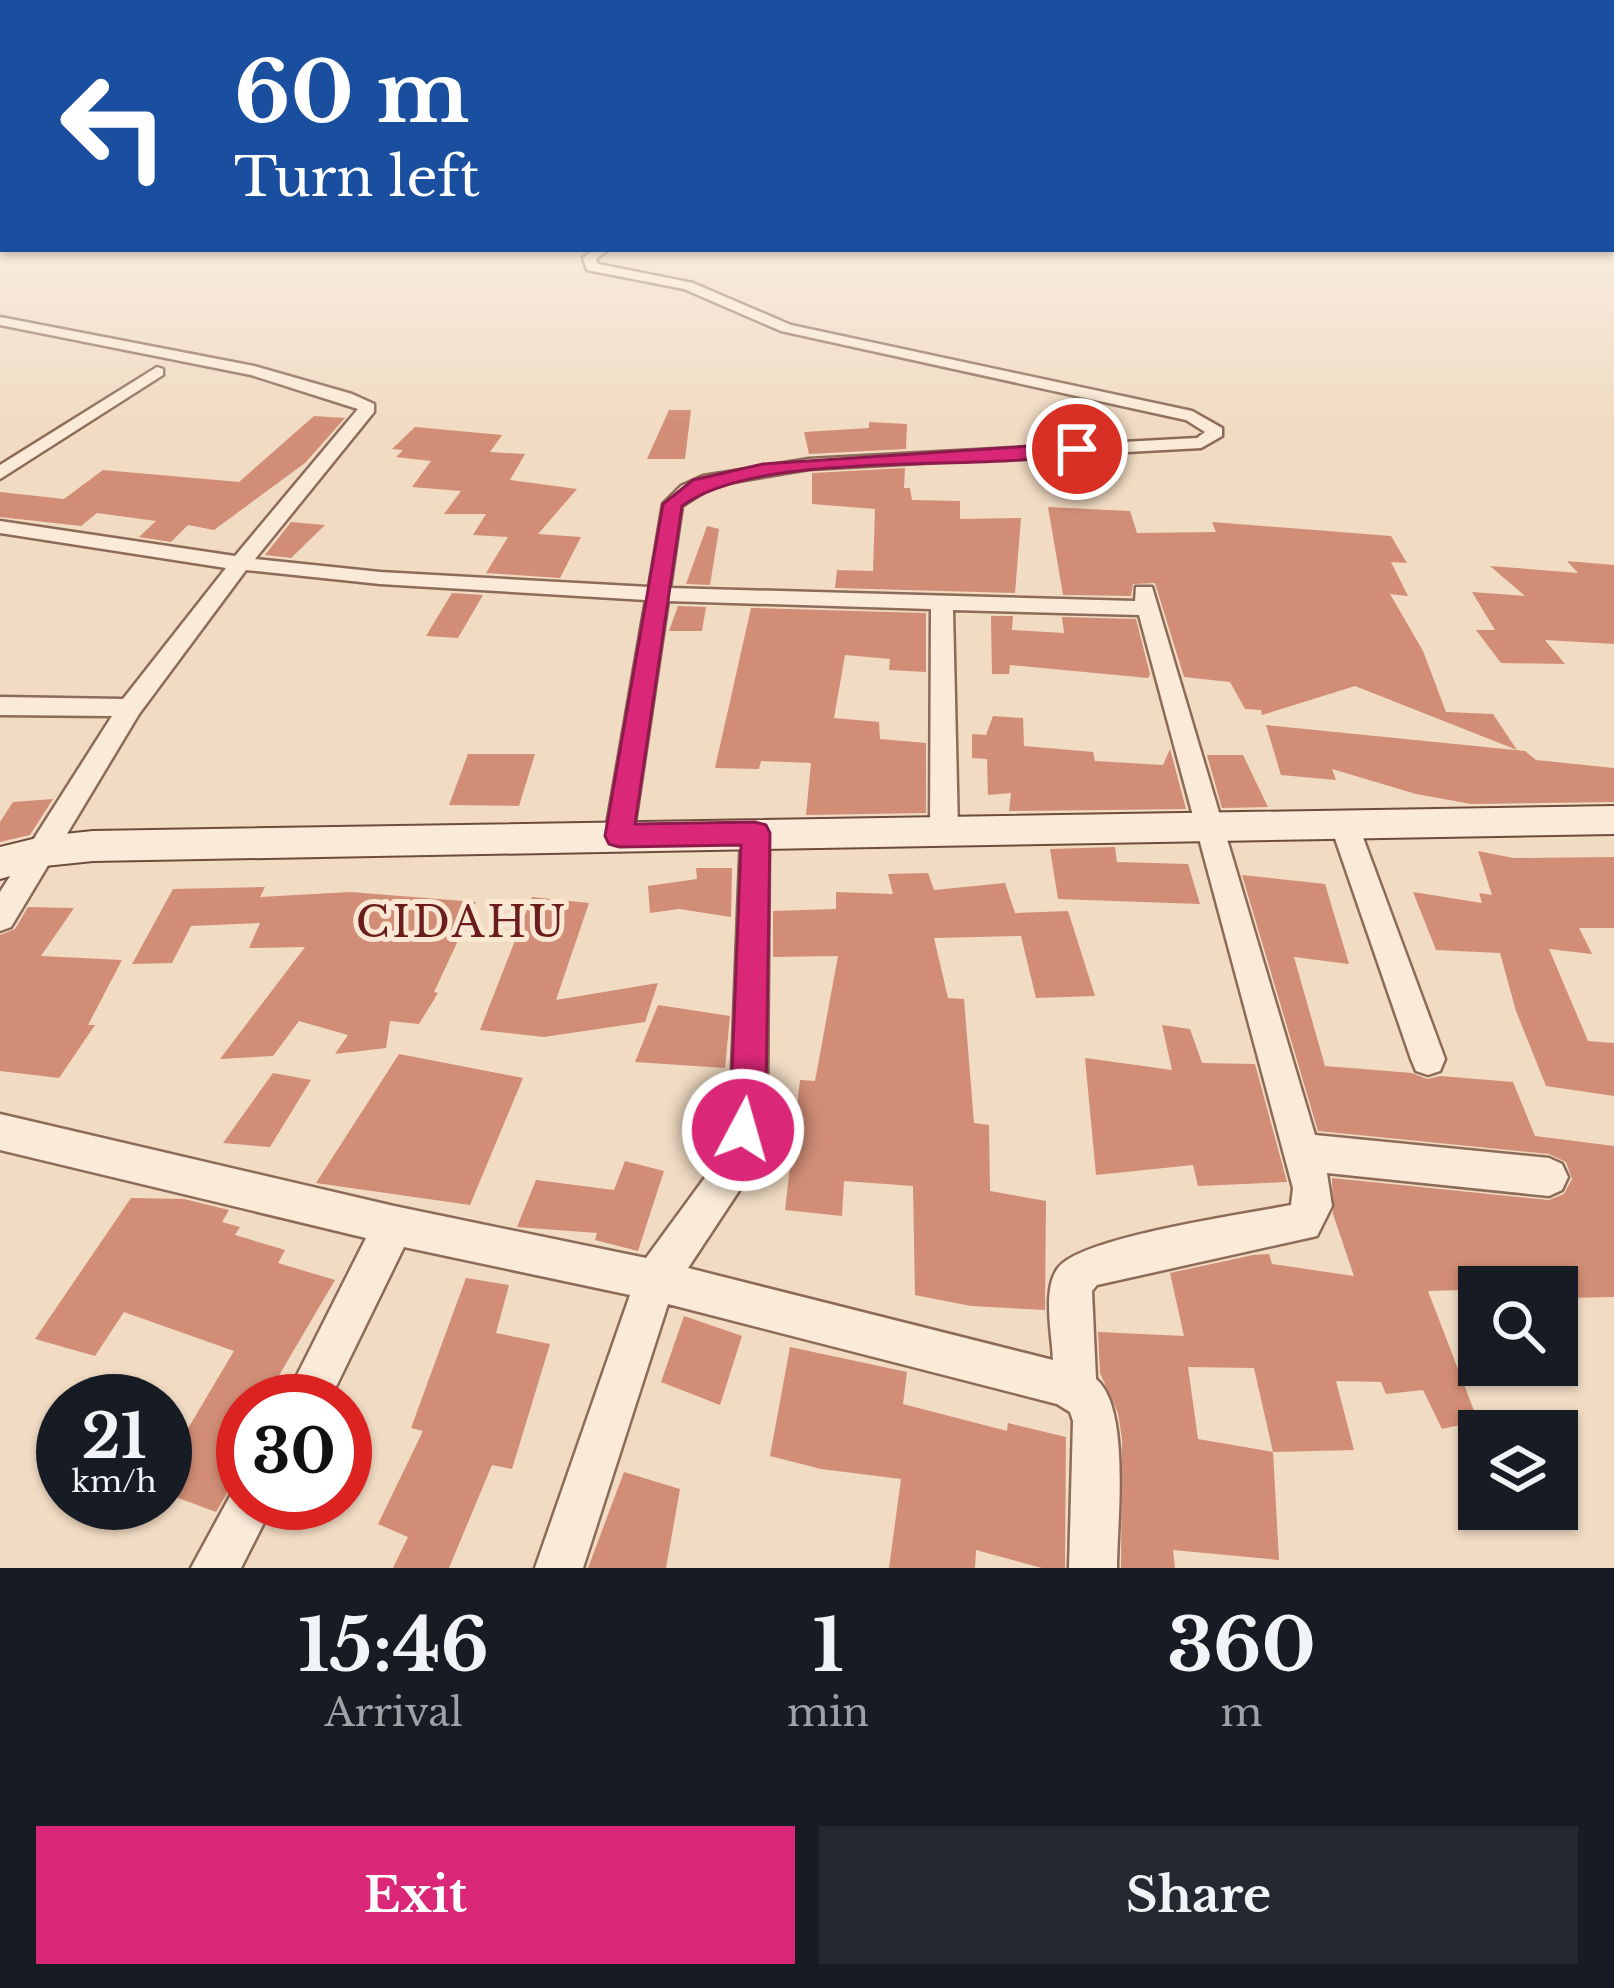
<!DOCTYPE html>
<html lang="en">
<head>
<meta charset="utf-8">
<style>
	body { margin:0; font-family:"Libre Baskerville",serif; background:#242831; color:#f1f3f6; height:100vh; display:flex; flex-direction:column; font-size:45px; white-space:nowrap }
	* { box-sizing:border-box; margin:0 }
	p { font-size:39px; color:#9ea1a6 }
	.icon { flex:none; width:66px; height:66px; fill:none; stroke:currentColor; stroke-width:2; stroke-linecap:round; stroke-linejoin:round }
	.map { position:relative; height:1568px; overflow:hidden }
	.drawer { display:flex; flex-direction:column; background:#171b24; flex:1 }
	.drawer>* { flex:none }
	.hud { position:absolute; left:0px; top:0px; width:1614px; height:252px; box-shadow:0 3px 9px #0004; background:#1a4fa0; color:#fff; overflow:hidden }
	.buttons { position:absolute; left:1458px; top:1266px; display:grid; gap:24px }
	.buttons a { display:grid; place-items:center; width:120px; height:120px; border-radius:0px; background:#171b24; box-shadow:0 3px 9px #0004; font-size:60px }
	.speed { position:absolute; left:36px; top:1374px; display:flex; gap:24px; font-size:60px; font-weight:700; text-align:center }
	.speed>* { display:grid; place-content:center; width:156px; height:156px; border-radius:50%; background:#171b24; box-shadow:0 3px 9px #0004; line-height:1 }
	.speed small { font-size:30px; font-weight:400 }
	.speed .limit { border:18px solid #d22; background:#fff; color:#111 }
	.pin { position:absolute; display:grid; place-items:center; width:102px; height:102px; color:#fff; margin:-51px; border:6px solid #fff; border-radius:50%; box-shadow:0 3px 12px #0007 }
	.me { position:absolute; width:132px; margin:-66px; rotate:6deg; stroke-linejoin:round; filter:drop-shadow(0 0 9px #0008) }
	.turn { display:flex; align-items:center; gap:42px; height:252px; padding:0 36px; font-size:54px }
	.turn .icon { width:156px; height:156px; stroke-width:2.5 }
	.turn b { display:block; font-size:84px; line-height:102px }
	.eta { display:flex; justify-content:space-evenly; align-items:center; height:204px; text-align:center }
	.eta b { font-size:72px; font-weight:700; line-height:84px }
	.action { display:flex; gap:24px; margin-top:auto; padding:24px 36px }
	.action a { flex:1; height:138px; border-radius:0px; background:#db2777; color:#fff; font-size:48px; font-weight:700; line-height:138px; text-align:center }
	.action a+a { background:#242831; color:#f1f3f6 }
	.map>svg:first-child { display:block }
</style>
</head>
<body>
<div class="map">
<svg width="1614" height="1568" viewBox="0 0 1614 1568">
	<rect width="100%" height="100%" fill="#f1dbc3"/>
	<g fill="#d18d76" fill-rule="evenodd">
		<polygon points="669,410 691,410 685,459 647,459"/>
		<polygon points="314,416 345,418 305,463 214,530 188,525 171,542 139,537 156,521 97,513 81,526 0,517 0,492 64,499 103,470 239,482"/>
		<polygon points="869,422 907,424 906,449 809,454 804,432 869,428"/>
		<polygon points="415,427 502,435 490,452 525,454 510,480 577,489 538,534 581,537 560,578 486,573 508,537 473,535 486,514 444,514 461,491 412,487 431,461 396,457 403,450 392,449"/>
		<polygon points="905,468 904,488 910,488 912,500 960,501 960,519 1021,518 1015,593 835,588 837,570 873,571 875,509 812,504 812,473"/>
		<polygon points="1048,507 1130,511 1137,533 1216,532 1212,522 1391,536 1407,563 1391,562 1408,596 1390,594 1423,651 1446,712 1493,714 1517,750 1355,686 1262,715 1261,710 1245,709 1230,682 1184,677 1155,583 1133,584 1131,596 1063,595"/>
		<polygon points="291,522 325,525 291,558 265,555"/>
		<polygon points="707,526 719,529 710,585 686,584"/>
		<polygon points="1567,561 1614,565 1614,644 1545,640 1565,664 1501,663 1476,630 1495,630 1472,592 1525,596 1490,566 1578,573"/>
		<polygon points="452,593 483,595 458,638 426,636"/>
		<polygon points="678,606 706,607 702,631 669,631"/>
		<polygon points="751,608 926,613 926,672 889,670 890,659 845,655 834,718 879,722 880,739 926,743 926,813 806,815 811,763 761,761 759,769 715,768"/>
		<polygon points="991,616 1013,616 1012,630 1064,633 1062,617 1136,619 1150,674 1148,678 1010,665 1009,674 992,674"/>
		<polygon points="993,716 1023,718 1024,746 1093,752 1095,761 1163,765 1170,749 1186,809 1009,811 1011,793 988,795 987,759 972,758 972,734 986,735"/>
		<polygon points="1266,725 1525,751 1536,760 1614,768 1614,802 1471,804 1416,794 1332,769 1336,780 1281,775"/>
		<polygon points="468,754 535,754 519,806 449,805"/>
		<polygon points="1207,755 1243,755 1268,807 1222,808"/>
		<polygon points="53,799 30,835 0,842 0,822 13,802"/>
		<polygon points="1115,847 1117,862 1188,864 1200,904 1058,899 1050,849"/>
		<polygon points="1478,851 1513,858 1614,857 1614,928 1579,928 1592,954 1549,949 1588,1041 1614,1043 1614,1096 1546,1086 1516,1011 1500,953 1436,950 1413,892 1482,903 1479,893 1492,895"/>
		<polygon points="696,868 732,868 731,917 679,909 650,913 648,886 697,879"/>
		<polygon points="928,873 934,890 1005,883 1015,913 1068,911 1095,996 1036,998 1021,936 934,938 948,998 964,999 974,1123 989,1125 990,1191 1046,1201 1045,1310 971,1306 915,1295 913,1186 844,1181 842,1216 785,1210 800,1080 815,1081 838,956 773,957 773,911 836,909 836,892 893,894 888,874"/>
		<path d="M1242 875 1325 884 1349 964 1294 957 1325 1066 1412 1073 1427 1079 1440 1076 1513 1082 1535 1136 1614 1146V1297L1562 1298 1557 1287 1428 1291 1478 1421 1442 1429 1423 1390 1386 1394 1381 1382 1336 1381 1354 1450 1273 1452 1279 1560 1173 1550 1175 1568H1121L1122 1439 1118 1413 1100 1373 1098 1332 1184 1336 1170 1273 1253 1255 1269 1254 1272 1264 1354 1276 1333 1214 1332 1178 1549 1200 1564 1194 1572 1179 1566 1162 1549 1154 1318 1131ZM1188 1367 1254 1368 1273 1452 1198 1439Z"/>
		<polygon points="265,887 260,897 350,892 476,902 434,992 438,993 419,1024 390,1021 386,1048 335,1054 348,1035 299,1021 273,1056 220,1059 305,947 249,948 260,923 191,926 172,963 132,964 173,889"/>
		<polygon points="532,897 589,903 556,1000 658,983 645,1022 544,1037 480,1030"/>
		<polygon points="28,907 74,908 41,956 122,960 88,1025 95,1025 59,1078 0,1071 0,935 15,929"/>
		<polygon points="658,1005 730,1016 725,1068 635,1062"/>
		<polygon points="1162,1025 1190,1029 1202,1063 1255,1064 1287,1182 1198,1186 1193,1165 1096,1175 1085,1058 1172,1070"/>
		<polygon points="399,1054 523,1078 470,1205 316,1183"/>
		<polygon points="273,1073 311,1080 270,1147 223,1143"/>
		<polygon points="625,1161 664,1171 638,1251 595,1240 597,1233 517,1227 536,1180 614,1190"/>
		<polygon points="131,1198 184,1199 229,1210 222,1222 240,1227 235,1235 285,1250 278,1263 335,1280 264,1401 243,1401 243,1466 216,1512 165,1493 165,1467 234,1351 124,1312 95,1356 35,1339"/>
		<polygon points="466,1278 509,1285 496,1333 550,1344 512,1469 492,1465 449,1568 393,1568 408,1537 378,1524 423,1431 411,1428"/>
		<polygon points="684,1316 742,1336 720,1405 661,1382"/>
		<polygon points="790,1347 907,1372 903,1404 1007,1431 1008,1423 1066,1437 1065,1568 1042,1568 976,1550 975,1568 889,1568 901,1479 821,1469 770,1456"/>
		<polygon points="624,1472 680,1489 666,1568 588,1568"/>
	</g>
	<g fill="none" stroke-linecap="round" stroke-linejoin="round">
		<defs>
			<g id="minor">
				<path d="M594 249H609L596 259 598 264 693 283 791 325 1192 411 1222 428V436L1201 448 809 469 715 485 682 506 670 588 1135 601 1136 587H1152L1315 1135 1549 1158 1562 1164 1568 1177 1562 1190 1549 1196 1327 1173 1332 1206 1317 1236 1097 1285 1092 1291 1096 1379C1131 1408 1117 1523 1117 1568H1069L1073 1421 1070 1412 1057 1404 668 1304 583 1568H535L630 1295 404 1247 329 1401H284L366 1238 0 1150V1114L394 1206 646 1258 720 1157 731 1095 741 833 745 825H765L769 833 767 1095 756 1165 688 1268 1053 1360C1052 1334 1042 1289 1058 1268 1080 1237 1247 1214 1291 1205L1293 1188 1139 615 953 610 958 831 954 839H934L930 831 931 609 668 601 633 836 629 844H609L605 836 646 600 380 584 246 570 139 714 11 927 0 931V892L112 716 0 715V697L123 699 226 568 0 533V521L235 556 358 409 251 375 0 325V317L254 366 352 394 374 404V412L255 559 380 572 649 587 663 504 681 486 703 476 809 459 1197 438 1205 432 1186 420 781 331 684 289 587 270 583 258Z"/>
				<polygon points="157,367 163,369 163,375 0,479 0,465"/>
				<polygon points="1344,813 1354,816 1358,824 1445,1059 1440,1071 1428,1075 1416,1071 1411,1059 1330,824 1334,816"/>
				<polygon points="243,1483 243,1503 274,1503 241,1568 191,1568 235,1487"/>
			</g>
			<polygon id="secondary" points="1614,806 1614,834 93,861 45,866 0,879 0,847 45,836 93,831"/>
		</defs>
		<use href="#minor" stroke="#8c6b58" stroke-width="5"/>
		<use href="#secondary" stroke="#6e4c3b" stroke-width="4"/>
		<use href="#minor" fill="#fbead7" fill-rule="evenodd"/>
		<use href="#secondary" fill="#fbead7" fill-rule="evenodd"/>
	</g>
	<linearGradient id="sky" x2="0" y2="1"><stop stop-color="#8dbad4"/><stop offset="0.49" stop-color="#f9efe4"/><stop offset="1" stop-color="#f9efe4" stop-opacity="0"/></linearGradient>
	<rect width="1614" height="426" fill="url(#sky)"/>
	<path fill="#db2777" stroke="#8e194d" stroke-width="3" d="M1077 443 1083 445V453C980 473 760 448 682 506L635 824 755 822 766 825 770 833 766 1096 756 1143 743 1149 730 1143 725 1130 731 1096 741 845 619 847 609 844 605 836 663 504 693 480 763 464Z"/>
	<g text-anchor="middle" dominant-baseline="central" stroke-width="10" stroke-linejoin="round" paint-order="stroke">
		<g font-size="42" letter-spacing="3" fill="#6a1d1a" stroke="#f8e7d3">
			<text x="462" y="922">CIDAHU</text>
		</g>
	</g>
</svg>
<div class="buttons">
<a><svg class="icon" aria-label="search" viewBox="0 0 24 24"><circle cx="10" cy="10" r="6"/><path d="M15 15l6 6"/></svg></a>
<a><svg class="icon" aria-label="layers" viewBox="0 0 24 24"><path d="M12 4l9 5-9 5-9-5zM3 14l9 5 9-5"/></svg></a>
</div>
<div class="speed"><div>21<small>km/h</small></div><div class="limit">30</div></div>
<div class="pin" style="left:1077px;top:449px;background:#d93025"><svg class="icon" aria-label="arrive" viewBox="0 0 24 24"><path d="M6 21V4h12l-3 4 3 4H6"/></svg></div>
<svg class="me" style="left:743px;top:1130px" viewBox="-20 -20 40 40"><circle r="17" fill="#db2777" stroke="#fff" stroke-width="3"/><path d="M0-11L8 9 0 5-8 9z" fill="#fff"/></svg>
<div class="hud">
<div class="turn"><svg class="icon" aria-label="left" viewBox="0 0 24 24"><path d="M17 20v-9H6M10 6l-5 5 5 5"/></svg><div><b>60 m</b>Turn left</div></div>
</div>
</div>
<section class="drawer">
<div class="eta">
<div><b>15:46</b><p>Arrival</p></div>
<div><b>1</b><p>min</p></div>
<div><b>360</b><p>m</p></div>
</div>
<div class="action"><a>Exit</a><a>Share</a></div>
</section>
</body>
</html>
